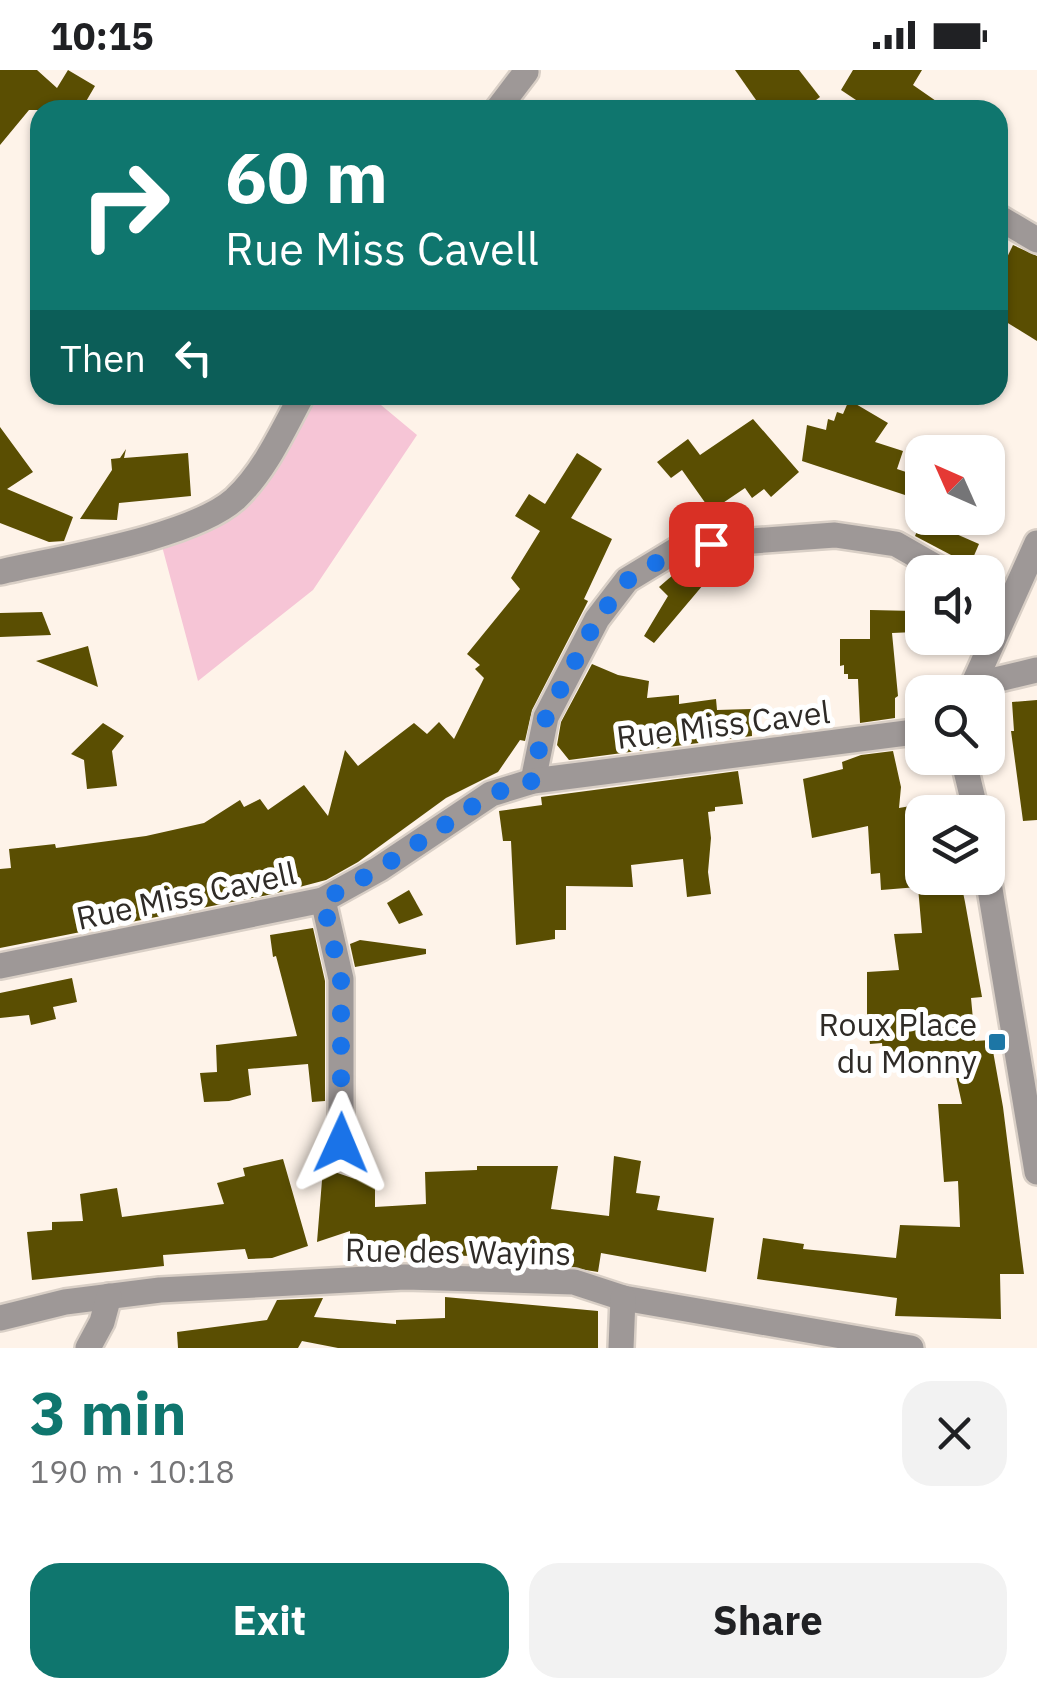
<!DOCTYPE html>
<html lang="en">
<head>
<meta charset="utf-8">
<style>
	body { margin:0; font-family:"IBM Plex Sans",sans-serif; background:#f2f2f2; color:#202124; height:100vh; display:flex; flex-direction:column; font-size:38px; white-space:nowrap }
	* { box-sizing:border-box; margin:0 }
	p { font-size:32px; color:#757577 }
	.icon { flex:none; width:55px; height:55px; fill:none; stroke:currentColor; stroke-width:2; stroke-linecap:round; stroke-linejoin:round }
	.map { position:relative; height:1278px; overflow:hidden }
	.details { display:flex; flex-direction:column; background:#fff; flex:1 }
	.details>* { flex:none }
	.top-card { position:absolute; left:30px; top:30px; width:978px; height:305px; border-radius:30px; box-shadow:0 2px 8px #0004; background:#0f766e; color:#fff; overflow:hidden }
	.needle { width:65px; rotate:315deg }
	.buttons { position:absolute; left:905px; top:365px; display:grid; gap:20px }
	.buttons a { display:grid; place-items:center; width:100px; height:100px; border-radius:20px; background:#fff; box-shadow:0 2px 8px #0004; font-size:50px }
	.pin { position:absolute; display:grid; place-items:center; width:85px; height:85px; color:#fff; margin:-42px; border-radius:20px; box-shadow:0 5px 15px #0006 }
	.me { position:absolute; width:110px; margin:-55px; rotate:1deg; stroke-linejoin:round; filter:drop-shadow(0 0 8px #0008) }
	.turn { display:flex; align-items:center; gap:35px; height:210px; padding:0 30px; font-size:45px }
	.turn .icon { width:130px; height:130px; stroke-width:2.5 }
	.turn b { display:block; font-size:70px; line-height:85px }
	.then { display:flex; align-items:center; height:95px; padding:0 30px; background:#0003; gap:20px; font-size:38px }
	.round { display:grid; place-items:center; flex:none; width:105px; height:105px; border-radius:30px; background:#f2f2f2 }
	.headline { display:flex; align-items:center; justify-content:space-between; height:170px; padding:0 30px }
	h1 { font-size:60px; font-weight:800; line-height:75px; color:#0f766e }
	.cta { display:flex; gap:20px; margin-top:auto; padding:20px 30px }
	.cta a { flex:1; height:115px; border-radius:30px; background:#0f766e; color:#fff; font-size:40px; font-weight:800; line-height:115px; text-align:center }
	.cta a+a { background:#f2f2f2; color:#202124 }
	.status { display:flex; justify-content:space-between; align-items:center; height:70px; padding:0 50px; background:#fff; direction:ltr }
	.status svg { height:28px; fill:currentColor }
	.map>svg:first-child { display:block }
</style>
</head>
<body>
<div class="status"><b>10:15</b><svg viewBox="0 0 49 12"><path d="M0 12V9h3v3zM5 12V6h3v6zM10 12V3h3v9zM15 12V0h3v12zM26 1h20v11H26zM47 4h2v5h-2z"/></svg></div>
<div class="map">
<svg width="1037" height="1278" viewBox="0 0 1037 1278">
	<rect width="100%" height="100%" fill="#fef3e9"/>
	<polygon fill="#f6c5d6" points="301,325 369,325 417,365 313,520 198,611 159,465 253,406"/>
	<g fill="#5a4e02">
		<polygon points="0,0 37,0 57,18 68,0 95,16 81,40 29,40 0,75"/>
		<polygon points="735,0 799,0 820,27 803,40 763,40"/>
		<polygon points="853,0 922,0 913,15 949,40 871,40 841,20"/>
		<polygon points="1013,175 1037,186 1037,271 998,247 998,206"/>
		<polygon points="849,330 888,353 875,372 903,381 897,399 915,405 908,426 802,391 807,355 826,360 828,349 834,351 837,342 843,344"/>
		<polygon points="753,349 799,402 771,427 764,419 752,428 745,418 711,441 682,400 671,408 657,392 688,369 700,385"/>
		<polygon points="0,357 33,402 7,419 73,447 64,471 49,472 0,453"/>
		<polygon points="126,379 124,388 188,383 191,426 119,433 117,450 80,449 112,400 111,389 120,388"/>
		<polygon points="577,383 602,399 571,448 612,469 584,529 588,531 584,539 532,640 525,671 520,670 498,702 446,728 358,792 326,810 273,824 0,878 0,799 11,798 9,779 55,774 56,778 146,766 204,753 240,730 244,737 260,729 268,740 304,715 328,746 345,680 358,696 414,653 427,664 439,652 454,669 484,608 475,599 480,595 467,584 520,519 511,508 540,461 515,446 529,424 545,434"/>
		<polygon points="922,449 979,474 970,495 915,466"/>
		<polygon points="725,489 654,573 644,566 668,526 659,517 688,492"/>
		<polygon points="870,540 915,541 915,562 892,563 898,626 895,628 895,648 860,653 858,609 848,609 848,604 844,604 844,595 840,596 840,569 870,569"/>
		<polygon points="42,542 51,565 0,567 0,543"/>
		<polygon points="88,576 98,617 36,591"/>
		<polygon points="592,594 618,605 649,611 647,628 679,625 679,634 716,629 717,640 751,639 752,666 569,690 557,675 561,652"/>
		<polygon points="1037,630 1037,750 1023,751 1011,661 1014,661 1012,632"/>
		<polygon points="103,653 124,666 112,681 117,716 87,719 84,690 71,684"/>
		<polygon points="893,681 901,717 899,738 922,734 922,808 960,808 965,832 982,927 971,928 975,971 991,970 1003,1037 1024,1204 1000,1204 1001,1249 895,1246 897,1228 757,1209 763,1168 804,1174 803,1179 896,1188 900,1155 960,1157 958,1111 944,1112 938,1034 962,1034 951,984 891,994 890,985 883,986 882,973 870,974 867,948 867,902 899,900 894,864 922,863 918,817 881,820 880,803 871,804 868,756 812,768 803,709 843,699 842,692 861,685"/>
		<polygon points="738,701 743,734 715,737 715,741 708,742 711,768 708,802 711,824 687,827 683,789 631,795 633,817 566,816 566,860 555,860 555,869 516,875 511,771 503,771 499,741 542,735 541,727"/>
		<polygon points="409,820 423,845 399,854 387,833"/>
		<polygon points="313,858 325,911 325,1031 312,1032 308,994 248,999 251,1025 229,1031 204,1032 200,1003 217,1002 216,975 297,966 276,886 273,887 270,865"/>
		<polygon points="360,870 426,879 426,884 355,897 350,874"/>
		<polygon points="72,908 77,932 53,937 56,949 31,955 29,945 0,948 0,923"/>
		<polygon points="614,1086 641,1091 636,1123 660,1126 657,1140 714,1148 706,1202 601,1183 598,1202 496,1185 350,1189 350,1161 317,1172 323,1098 355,1109 375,1109 375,1137 426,1134 425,1102 477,1100 477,1096 558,1096 551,1139 609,1146"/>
		<polygon points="283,1089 308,1176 272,1188 248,1189 245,1179 163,1185 164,1196 32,1210 27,1162 52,1160 52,1152 83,1151 80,1124 117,1118 122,1147 224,1134 217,1113 245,1106 243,1098"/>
		<polygon points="445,1227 598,1241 598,1278 338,1278 302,1271 298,1278 178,1278 177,1262 267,1250 277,1230 323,1228 314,1247 396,1254 396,1250 445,1248"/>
	</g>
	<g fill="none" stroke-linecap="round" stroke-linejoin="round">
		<defs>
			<g id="minor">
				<polyline points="497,40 526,2"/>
				<polyline points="998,147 1037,170"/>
				<path d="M0 502C60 488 191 468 235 429 265 401 283 360 302 325"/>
				<polyline points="974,615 1037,600"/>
				<polyline points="970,622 1037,473"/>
				<polyline points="963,688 976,742"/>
				<polyline points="533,711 546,647 597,549 627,510 683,476 835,465 896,474 945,502"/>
				<polyline points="988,807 1037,1102"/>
				<polyline points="323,830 341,909 341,1073"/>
				<polyline points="0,896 323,830 379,799 491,724 533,711 922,661"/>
				<polyline points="0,1248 65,1232 160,1220 405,1207 574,1212 623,1228 911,1278"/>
				<polyline points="88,1278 102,1252 109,1226"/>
				<polyline points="621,1278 623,1228"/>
			</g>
		</defs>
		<use href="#minor" stroke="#d9cfc6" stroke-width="30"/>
		<use href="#minor" stroke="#9e9897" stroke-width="25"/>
	</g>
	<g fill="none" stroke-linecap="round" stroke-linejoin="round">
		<polyline stroke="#1a73e8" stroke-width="18" stroke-dasharray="0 32.4" points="341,1073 341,909 323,830 379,799 491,724 532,711 546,647 597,549 628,510 683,476 711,474"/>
	</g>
	<rect fill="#1d76a5" stroke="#fff" stroke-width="4" x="987" y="962" width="20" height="20" rx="5"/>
	<g text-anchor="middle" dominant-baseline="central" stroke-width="10" stroke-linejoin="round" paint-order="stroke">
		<g font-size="32" fill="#2f2b27" stroke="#fff">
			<text transform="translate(723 654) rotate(-7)">Rue Miss Cavel</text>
			<text transform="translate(186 825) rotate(-12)">Rue Miss Cavell</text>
			<text transform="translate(458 1181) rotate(1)">Rue des Wayins</text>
		</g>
		<g font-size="32" fill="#2f2b27" stroke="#fff" text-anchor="end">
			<text x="977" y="954">Roux Place<tspan x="977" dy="37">du Monny</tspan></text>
		</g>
	</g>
</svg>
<div class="buttons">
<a><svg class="needle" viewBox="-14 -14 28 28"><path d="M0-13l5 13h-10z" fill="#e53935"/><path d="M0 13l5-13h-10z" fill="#757577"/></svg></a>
<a><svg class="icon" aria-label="sound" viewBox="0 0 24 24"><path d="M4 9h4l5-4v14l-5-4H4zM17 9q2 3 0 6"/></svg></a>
<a><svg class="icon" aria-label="search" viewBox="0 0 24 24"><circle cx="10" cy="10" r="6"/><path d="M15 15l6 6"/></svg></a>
<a><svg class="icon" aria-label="layers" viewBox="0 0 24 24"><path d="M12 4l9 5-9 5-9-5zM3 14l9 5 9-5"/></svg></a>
</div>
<div class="pin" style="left:711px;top:474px;background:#d93025"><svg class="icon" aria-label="arrive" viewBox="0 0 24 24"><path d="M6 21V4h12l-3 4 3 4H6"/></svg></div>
<svg class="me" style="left:341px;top:1073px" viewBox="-20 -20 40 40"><path d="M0-17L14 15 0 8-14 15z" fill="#1a73e8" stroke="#fff" stroke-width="4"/></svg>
<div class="top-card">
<div class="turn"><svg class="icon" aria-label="right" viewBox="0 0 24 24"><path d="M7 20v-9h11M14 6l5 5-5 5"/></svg><div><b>60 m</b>Rue Miss Cavell</div></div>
<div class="then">Then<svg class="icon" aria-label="left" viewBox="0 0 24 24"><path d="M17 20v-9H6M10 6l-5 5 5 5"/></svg></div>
</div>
</div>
<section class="details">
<div class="headline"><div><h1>3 min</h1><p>190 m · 10:18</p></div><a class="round"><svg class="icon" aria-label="close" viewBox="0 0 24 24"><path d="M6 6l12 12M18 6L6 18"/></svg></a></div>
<div class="cta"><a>Exit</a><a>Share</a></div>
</section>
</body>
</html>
